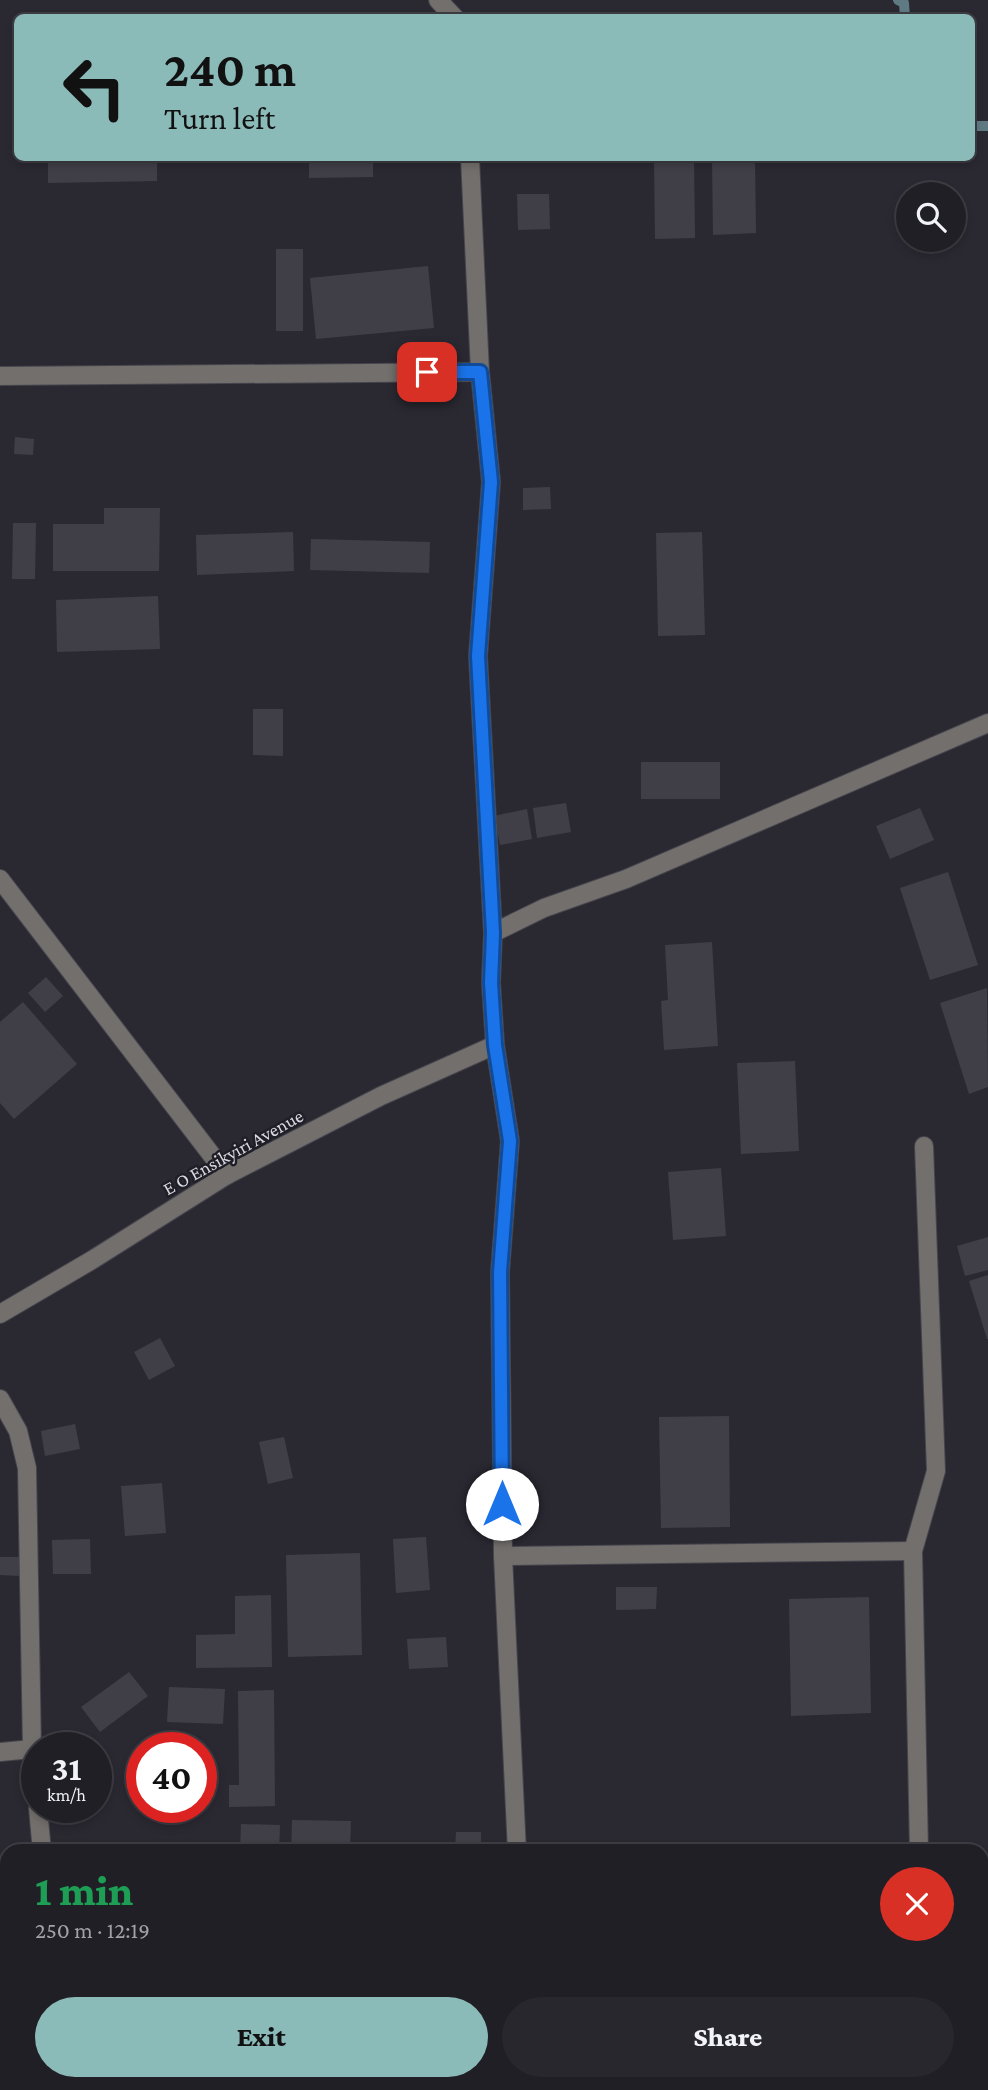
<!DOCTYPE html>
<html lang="en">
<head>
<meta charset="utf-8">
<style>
	body { margin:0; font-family:"Crimson Pro",serif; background:#28272e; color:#f1f3f6; height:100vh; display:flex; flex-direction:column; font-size:26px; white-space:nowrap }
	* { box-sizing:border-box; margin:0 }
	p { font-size:23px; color:#a2a2a7 }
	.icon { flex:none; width:38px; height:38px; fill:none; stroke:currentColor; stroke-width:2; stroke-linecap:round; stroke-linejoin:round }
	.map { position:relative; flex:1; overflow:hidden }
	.panel { position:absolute; left:0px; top:1844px; width:989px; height:247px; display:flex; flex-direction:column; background:#201f26; border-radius:21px 21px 0 0; box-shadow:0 4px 10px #0003,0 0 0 2px #3d3d43 }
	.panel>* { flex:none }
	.hud { position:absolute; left:14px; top:14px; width:961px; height:147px; border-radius:10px; box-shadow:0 4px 10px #0003,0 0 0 2px #3d3d43; background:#8bbbb9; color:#111; overflow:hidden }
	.fabs { position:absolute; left:896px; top:182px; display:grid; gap:14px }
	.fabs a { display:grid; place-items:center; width:70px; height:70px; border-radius:50%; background:#201f26; box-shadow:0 4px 10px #0003,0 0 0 2px #3d3d43; font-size:35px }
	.speed { position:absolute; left:21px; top:1732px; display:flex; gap:14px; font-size:35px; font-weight:700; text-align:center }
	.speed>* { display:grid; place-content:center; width:91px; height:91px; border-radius:50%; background:#201f26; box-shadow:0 4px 10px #0003,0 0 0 2px #3d3d43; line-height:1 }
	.speed small { font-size:18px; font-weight:400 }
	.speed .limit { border:10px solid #d22; background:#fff; color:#111 }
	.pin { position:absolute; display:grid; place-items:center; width:60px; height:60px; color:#fff; margin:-30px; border-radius:14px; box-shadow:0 4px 10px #0006 }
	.me { position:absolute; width:77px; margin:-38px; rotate:0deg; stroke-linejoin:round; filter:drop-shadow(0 0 5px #0008) }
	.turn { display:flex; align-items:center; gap:24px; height:147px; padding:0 35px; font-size:32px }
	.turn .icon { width:91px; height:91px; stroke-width:2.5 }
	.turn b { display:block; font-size:49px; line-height:60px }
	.round { display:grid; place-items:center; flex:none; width:74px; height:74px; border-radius:37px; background:#28272e }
	.summary { display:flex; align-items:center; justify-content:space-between; height:119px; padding:0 35px }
	h1 { font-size:42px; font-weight:800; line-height:52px; color:#1e9e55 }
	.cta { display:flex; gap:14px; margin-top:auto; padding:14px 35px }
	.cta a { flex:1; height:80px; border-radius:42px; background:#8bbbb9; color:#111; font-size:28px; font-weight:800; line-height:80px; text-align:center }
	.cta a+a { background:#28272e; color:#f1f3f6 }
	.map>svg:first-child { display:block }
</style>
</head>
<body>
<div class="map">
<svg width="988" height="2090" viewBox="0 0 988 2090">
	<rect width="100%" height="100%" fill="#2a2932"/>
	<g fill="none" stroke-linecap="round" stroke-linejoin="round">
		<g stroke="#607a83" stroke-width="10">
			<polyline points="898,0 904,3 905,18"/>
			<polyline points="971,126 988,126"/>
		</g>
	</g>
	<g fill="#403f48">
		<polygon points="48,158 157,158 157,181 48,183"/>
		<polygon points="309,158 373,158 373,177 309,178"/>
		<polygon points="654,158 694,158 695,238 655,239"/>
		<polygon points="712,158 755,158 756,233 713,235"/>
		<polygon points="517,194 549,194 550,229 518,230"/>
		<rect x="276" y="249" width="27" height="82"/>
		<polygon points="428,266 434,328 316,339 310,278"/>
		<polygon points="15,437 34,439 33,455 14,454"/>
		<polygon points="550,487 551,509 523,510 523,488"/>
		<polygon points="104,508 160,508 159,571 53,571 53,524 104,524"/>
		<polygon points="13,523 36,523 35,579 12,579"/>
		<polygon points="293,532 294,571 197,575 196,535"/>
		<polygon points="702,532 705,635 658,636 656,533"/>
		<polygon points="311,539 430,542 429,573 310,570"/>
		<polygon points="158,596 160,649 57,652 56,600"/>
		<polygon points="253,709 283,709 283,756 253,755"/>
		<rect x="641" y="762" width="79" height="37"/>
		<polygon points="566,803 571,832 537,838 533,808"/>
		<polygon points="920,808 934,840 890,859 876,826"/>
		<polygon points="527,809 532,839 500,845 494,816"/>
		<polygon points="948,872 978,965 930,980 900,888"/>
		<polygon points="712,942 718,1046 664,1050 661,1001 668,1000 665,945"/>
		<polygon points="46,977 63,996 45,1012 28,993"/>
		<polygon points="987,988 988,1087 969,1094 940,1003"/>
		<polygon points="23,1002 77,1064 14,1119 0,1103 0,1022"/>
		<polygon points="795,1061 799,1151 741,1154 737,1063"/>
		<polygon points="721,1168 726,1236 673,1240 668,1172"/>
		<polygon points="988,1237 988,1270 965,1276 957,1246"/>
		<polygon points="988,1275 988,1339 987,1339 969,1281"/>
		<polygon points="160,1338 175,1366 149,1380 134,1352"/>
		<polygon points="729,1416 730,1527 661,1528 659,1417"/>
		<polygon points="75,1424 80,1449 45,1456 41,1431"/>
		<polygon points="284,1437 293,1478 268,1484 259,1442"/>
		<polygon points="162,1483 166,1533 125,1536 121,1486"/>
		<polygon points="426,1537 430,1590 396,1593 393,1539"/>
		<polygon points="90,1539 91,1574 53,1574 52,1540"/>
		<polygon points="360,1553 362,1655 288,1657 286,1555"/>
		<polygon points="0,1557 22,1557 21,1576 0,1575"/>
		<polygon points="616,1587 657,1587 656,1609 616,1610"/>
		<polygon points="271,1595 272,1667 196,1668 196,1635 235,1634 235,1596"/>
		<polygon points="869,1597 871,1713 791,1716 789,1599"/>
		<polygon points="446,1637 448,1667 409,1669 407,1639"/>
		<polygon points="129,1672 148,1696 100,1732 81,1707"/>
		<polygon points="169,1687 225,1689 223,1724 167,1722"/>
		<polygon points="274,1690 275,1806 229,1807 229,1785 239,1785 238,1691"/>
		<polygon points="53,1808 97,1808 97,1810 53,1813"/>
		<polygon points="292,1820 351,1821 350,1852 291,1852"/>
		<polygon points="241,1824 280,1825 279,1852 240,1852"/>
		<polygon points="456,1832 481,1832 481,1848 455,1848"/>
		<rect x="0" y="1982" width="7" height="70"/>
		<rect x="117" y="2084" width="48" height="6"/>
		<polygon points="867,2084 901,2084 902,2090 867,2090"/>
	</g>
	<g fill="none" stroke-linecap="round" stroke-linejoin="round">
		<defs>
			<g id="minor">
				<polyline points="438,0 455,18"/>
				<polyline points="470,158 480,372 491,482 478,656 493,933"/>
				<polyline points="0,376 480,372"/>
				<polyline points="0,879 227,1175"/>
				<polyline points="0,1314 92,1260 227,1175 381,1096 495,1045"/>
				<polyline points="0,1399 18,1431 27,1468 32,1749 37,1795"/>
				<polyline points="503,1556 913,1551"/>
				<polyline points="0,1752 32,1749"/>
				<polyline points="38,1808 42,1852"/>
				<polyline points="517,1852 503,1556 500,1272 510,1141 495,1045 491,983 493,933 544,908 626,879 988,723"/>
				<polyline points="919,1852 913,1551 936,1471 924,1146"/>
				<polyline points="65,2084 65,2090"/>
				<polyline points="529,2084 529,2090"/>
				<polyline points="923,2084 923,2090"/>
			</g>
		</defs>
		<use href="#minor" stroke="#46454e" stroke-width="20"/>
		<use href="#minor" stroke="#736f6c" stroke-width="18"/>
	</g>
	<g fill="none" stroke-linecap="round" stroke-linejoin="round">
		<defs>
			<polyline id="route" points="427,372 480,372 491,482 478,656 493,933 491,983 495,1045 510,1141 500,1272 502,1504"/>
		</defs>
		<use href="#route" stroke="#114b97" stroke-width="18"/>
		<use href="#route" stroke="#1a73e8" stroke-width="12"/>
	</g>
	<g text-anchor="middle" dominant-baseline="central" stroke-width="5" stroke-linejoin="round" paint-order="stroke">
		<g font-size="19" fill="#d8d8de" stroke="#201f28">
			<text transform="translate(233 1152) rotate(-29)">E O Ensikyiri Avenue</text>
		</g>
	</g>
</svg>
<div class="fabs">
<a><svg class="icon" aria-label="search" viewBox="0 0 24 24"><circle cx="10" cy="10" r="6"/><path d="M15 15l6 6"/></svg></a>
</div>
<div class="speed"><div>31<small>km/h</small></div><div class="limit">40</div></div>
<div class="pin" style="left:427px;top:372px;background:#d93025"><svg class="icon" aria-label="arrive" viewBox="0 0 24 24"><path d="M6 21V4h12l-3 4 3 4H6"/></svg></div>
<svg class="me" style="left:502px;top:1504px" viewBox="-20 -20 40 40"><circle r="19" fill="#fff"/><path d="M0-13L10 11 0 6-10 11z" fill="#1a73e8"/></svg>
<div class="hud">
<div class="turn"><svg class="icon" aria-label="left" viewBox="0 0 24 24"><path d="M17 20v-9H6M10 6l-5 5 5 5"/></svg><div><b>240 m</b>Turn left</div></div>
</div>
<section class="panel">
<div class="summary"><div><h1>1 min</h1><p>250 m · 12:19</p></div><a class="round" style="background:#d93025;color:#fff"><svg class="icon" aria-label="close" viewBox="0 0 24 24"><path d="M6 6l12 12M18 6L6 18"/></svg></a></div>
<div class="cta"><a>Exit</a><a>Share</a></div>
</section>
</div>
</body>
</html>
